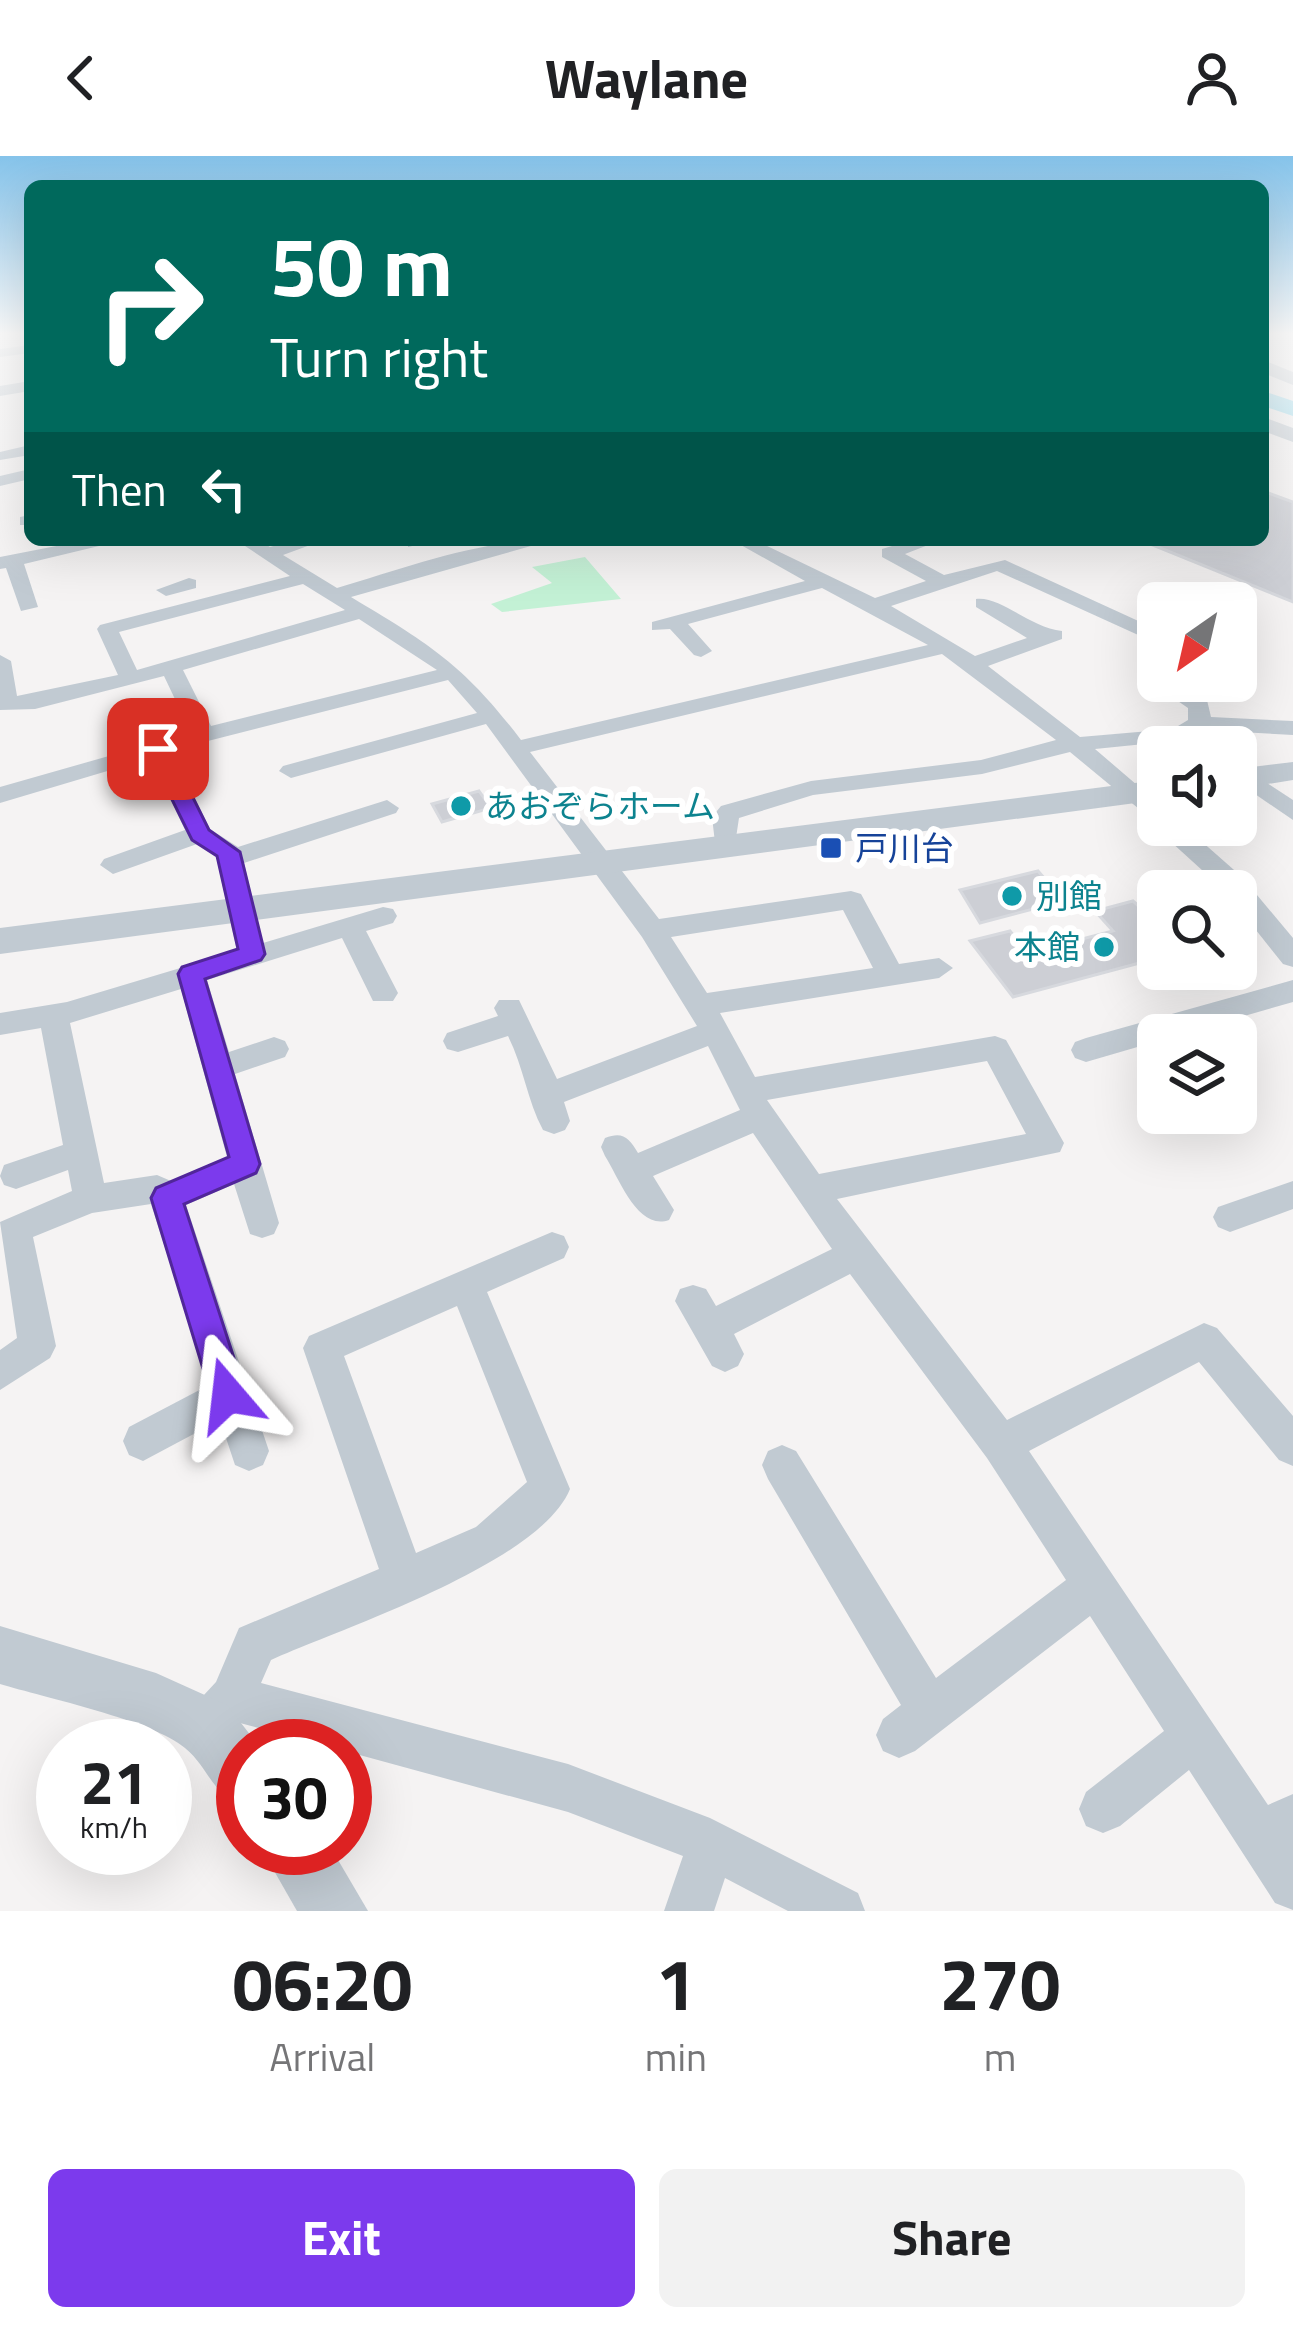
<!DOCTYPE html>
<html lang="en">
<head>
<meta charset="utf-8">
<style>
	body { margin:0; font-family:"Titillium Web","Noto Sans JP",sans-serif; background:#f2f2f2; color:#202124; height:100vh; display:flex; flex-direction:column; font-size:45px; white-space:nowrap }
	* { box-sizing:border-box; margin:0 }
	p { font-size:39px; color:#757577 }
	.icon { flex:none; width:66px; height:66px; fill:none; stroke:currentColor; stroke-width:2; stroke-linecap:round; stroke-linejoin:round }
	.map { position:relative; height:1755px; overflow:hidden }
	.details { display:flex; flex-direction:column; background:#fff; flex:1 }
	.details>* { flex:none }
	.guide { position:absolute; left:24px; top:24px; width:1245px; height:366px; border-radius:18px; box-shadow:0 12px 48px #0002; background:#00695c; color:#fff; overflow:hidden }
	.needle { width:78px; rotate:214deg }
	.fabs { position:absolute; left:1137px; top:426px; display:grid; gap:24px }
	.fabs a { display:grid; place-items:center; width:120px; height:120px; border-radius:18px; background:#fff; box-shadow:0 12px 48px #0002; font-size:60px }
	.speed { position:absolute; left:36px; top:1563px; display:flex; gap:24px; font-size:60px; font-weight:700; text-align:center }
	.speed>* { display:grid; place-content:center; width:156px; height:156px; border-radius:50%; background:#fff; box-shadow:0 12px 48px #0002; line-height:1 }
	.speed small { font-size:30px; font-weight:400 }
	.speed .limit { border:18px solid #d22; background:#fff; color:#111 }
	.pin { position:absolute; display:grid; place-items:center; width:102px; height:102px; color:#fff; margin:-51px; border-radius:24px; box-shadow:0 6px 18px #0006 }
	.me { position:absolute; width:132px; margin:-66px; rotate:343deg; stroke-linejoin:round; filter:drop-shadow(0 0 9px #0008) }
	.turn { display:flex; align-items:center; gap:42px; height:252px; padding:0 48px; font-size:54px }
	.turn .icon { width:156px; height:156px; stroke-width:2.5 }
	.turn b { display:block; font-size:84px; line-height:102px }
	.then { display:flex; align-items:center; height:114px; padding:0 48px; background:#0003; gap:24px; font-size:45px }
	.eta { display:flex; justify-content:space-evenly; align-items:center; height:204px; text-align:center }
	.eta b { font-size:72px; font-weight:700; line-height:84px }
	.cta { display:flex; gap:24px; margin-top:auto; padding:24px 48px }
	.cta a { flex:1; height:138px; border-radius:18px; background:#7c3aed; color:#fff; font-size:48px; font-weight:700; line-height:138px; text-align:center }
	.cta a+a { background:#f2f2f2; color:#202124 }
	header { display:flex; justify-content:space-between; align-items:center; height:156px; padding:0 48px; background:#fff; font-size:54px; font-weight:700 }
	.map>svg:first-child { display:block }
</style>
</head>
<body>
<header><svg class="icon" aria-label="back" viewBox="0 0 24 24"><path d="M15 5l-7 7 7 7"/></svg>Waylane<svg class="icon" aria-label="person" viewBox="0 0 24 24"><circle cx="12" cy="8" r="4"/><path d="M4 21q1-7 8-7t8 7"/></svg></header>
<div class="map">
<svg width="1293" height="1755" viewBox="0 0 1293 1755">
	<rect width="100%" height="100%" fill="#f5f3f3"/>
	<polygon fill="#c3f1d5" points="585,401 621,443 502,456 491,448 552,427 532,411"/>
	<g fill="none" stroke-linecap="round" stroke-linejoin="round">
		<polygon fill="#90daee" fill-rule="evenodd" points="1263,235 1293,245 1293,260 1263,250"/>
	</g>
	<g fill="#cdcfd5" stroke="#d7d9de" stroke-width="3">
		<polygon points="1263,335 1293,346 1293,446 1143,385 1263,384"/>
		<polygon points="479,635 491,652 442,666 432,648"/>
		<polygon points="1038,715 1064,745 980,767 960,734"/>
		<polygon points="1133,745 1158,767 1158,802 1013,841 970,785 1010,775 1028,797 1113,775 1095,755"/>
	</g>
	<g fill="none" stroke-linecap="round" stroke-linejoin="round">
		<g fill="#c1cad2" fill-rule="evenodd">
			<polygon points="30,189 30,197 0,201 0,193"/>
			<polygon points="30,225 30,235 0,240 0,230"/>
			<polygon points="30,289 30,299 0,304 0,296"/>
			<polygon points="30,313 30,323 0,330 0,320"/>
			<polygon points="30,359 30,369 20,369 20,361"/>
			<polygon points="87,384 124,384 24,408 38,451 21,455 6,412 0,413 0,401"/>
			<path d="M236 384H258L270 391 294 384H324L283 399 337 432C408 411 478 384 552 384L351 441C431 489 464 509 521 584L928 489 822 432 688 468 712 495 701 501 694 499 670 473 652 474V466L805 425 732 384H755L875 442 926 425 882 401V393L912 384H941L905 398 944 419 1005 404 1158 474V488L997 415 891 450 975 500 1027 482 976 451V443C1001 440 1029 471 1062 475V483L988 510 1080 581 1173 573 1188 564V552L1156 530 1153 525 1158 520V525H1179L1207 544 1211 561 1293 565V579L1203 574 1193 578 1213 591 1164 586 1095 593 1158 647V669H1183L1242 721 1293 782V811L1283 808 1236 749V735H1225L1159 675 1156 667 1070 596 982 618 813 639 739 662 734 695H716L712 661 721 650 811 625 981 604 1056 584 942 498 530 596 659 763 851 735 861 738 899 808 939 802 953 812 939 822 720 857 755 921 995 880 1006 884 1064 987 1060 996 837 1043 1007 1264 1204 1167 1217 1172 1293 1260V1310L1279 1304 1199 1206 1029 1295 1268 1649 1293 1638V1754L1275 1747 1189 1614 1120 1670 1103 1677 1086 1670 1079 1653 1086 1636 1164 1575 1090 1460 915 1595 899 1602 883 1595 876 1579 883 1563 901 1549 768 1323 762 1309 768 1295 782 1289 796 1295 936 1522 1066 1424 987 1302 850 1118 734 1178 744 1198 738 1210 725 1216 712 1210 675 1145 680 1133 693 1129 706 1133 716 1150 832 1093 753 977 653 1020 674 1054 669 1064C638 1075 620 1024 605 1000L601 991 605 982C623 975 629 982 638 997L740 954 708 890 564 946 570 965 565 974 554 978 543 974C527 944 524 912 508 880L458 896 447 893 443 885 447 877 498 860 494 852 499 844H519L557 923 697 870 642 781 486 568 291 622 279 615 283 610 477 557 448 524 204 586 192 579 164 520 35 553 0 554V499L11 505 17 540 118 519 97 473 100 469 290 420ZM303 428 345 454 137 514 119 476ZM359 463 437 514 211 570 183 514ZM843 754 873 812 707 837 671 781ZM987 905 1026 978 819 1018 767 944Z"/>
			<polygon points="408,384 437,384 408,391"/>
			<polygon points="189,422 196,424 196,432 166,440 156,434"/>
			<path d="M158 586 170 593 210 673 238 691 387 644 399 652 396 657 244 707 263 787 383 751 393 753 397 760 393 767 366 775 398 837 393 845H373L342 782 207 824 229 896 274 881 285 885 289 893 285 901 235 918 279 1067 274 1078 262 1082 250 1078 234 1028 186 1049 269 1295 263 1309 249 1315 235 1309 220 1264 143 1305 129 1299 123 1285 129 1271 209 1229 151 1048 92 1057 33 1081 56 1190 50 1202 0 1234V1194L17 1182 0 1066 72 1035 68 1014 16 1033 4 1029 0 1020 4 1009 63 989 41 872 0 879V857L67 846 237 795 216 700 197 688 113 718 100 709 104 703 185 674 151 602 0 647V631ZM181 833 227 1001 171 1025 157 1019 104 1027 70 867Z"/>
			<polygon points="1236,607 1293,644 1293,664 1236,625"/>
			<polygon points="1293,824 1293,846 1178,879 1158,879 1158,885 1086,906 1075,902 1071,894 1075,886 1086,882"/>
			<polygon points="1293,1025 1293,1053 1230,1076 1218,1071 1213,1061 1218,1051"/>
			<path d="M552 1076 564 1080 569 1091 564 1102 487 1136 570 1333C540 1407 345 1471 271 1504L261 1527 568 1608 710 1662 858 1737 865 1755H788L725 1722 714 1755H664L683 1700 568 1656 345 1595V1590H325L240 1567 222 1586 206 1593 190 1586 183 1570 190 1554 216 1526 239 1472 379 1413 303 1192 309 1180ZM457 1150 527 1326 476 1371 416 1397 344 1200Z"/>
		</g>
		<g fill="#c1cad2" fill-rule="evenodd">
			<polygon points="1263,204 1293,216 1293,229 1263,217"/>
			<polygon points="1263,261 1293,272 1293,286 1263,275"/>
			<polygon points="1293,606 1293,624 1236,633 1236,613"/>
			<polygon points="1158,624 1158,644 0,798 0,772"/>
			<path d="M0 1470 156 1517 227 1549 259 1590H243V1650C209 1635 210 1613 185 1592 154 1565 43 1541 0 1528Z"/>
			<polygon points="261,1692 331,1692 368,1755 297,1755"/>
		</g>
	</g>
	<linearGradient id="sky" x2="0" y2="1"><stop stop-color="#85c3ea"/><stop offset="0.42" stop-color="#fafafa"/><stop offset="1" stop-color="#fafafa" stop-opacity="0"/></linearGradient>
	<rect width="1293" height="423" fill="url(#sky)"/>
	<polygon fill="#7c3aed" stroke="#51269a" stroke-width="3" points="158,586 169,593 209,674 240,696 265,798 261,804 205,823 260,1008 256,1017 184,1048 246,1239 241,1251 228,1256 216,1251 211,1239 151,1042 156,1032 229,1001 178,818 182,811 238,793 217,700 192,684 147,593"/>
	<g fill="#0f9aa8" stroke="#fff" stroke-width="4.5">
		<circle cx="461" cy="650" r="12"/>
		<circle cx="1012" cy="740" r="12"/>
		<circle cx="1104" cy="791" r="12"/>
	</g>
	<rect fill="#1a4fb4" stroke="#fff" stroke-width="4.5" x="819" y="680" width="24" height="24" rx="6"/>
	<g text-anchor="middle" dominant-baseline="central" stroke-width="12" stroke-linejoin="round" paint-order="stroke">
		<g font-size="33" fill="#0d838f" stroke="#fff" text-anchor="start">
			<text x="485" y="650">あおぞらホーム</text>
			<text x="1036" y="740">別館</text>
			<text x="1080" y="791" text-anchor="end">本館</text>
		</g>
		<g font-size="33" fill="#164399" stroke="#fff" text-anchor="start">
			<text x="855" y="692">戸川台</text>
		</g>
	</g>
</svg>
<div class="fabs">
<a><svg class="needle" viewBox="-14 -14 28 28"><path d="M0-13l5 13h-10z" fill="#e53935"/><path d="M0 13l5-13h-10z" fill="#757577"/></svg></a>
<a><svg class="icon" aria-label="sound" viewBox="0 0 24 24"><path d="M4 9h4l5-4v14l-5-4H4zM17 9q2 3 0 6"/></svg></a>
<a><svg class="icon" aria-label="search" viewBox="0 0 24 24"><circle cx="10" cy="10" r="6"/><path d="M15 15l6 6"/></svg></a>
<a><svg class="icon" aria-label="layers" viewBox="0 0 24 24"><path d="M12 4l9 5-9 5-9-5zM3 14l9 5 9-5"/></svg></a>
</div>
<div class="speed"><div>21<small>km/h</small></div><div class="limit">30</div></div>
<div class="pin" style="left:158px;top:593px;background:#d93025"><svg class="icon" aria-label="arrive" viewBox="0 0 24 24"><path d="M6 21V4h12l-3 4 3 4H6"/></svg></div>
<svg class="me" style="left:228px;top:1239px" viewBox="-20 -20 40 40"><path d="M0-17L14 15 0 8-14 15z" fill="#7c3aed" stroke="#fff" stroke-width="4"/></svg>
<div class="guide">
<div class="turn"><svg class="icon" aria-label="right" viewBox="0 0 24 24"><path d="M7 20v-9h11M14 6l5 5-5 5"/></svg><div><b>50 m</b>Turn right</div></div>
<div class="then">Then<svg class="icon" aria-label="left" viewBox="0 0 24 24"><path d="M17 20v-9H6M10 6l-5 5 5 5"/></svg></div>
</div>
</div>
<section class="details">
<div class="eta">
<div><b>06:20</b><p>Arrival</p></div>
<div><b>1</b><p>min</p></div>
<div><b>270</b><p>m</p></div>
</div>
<div class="cta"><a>Exit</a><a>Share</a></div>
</section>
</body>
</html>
